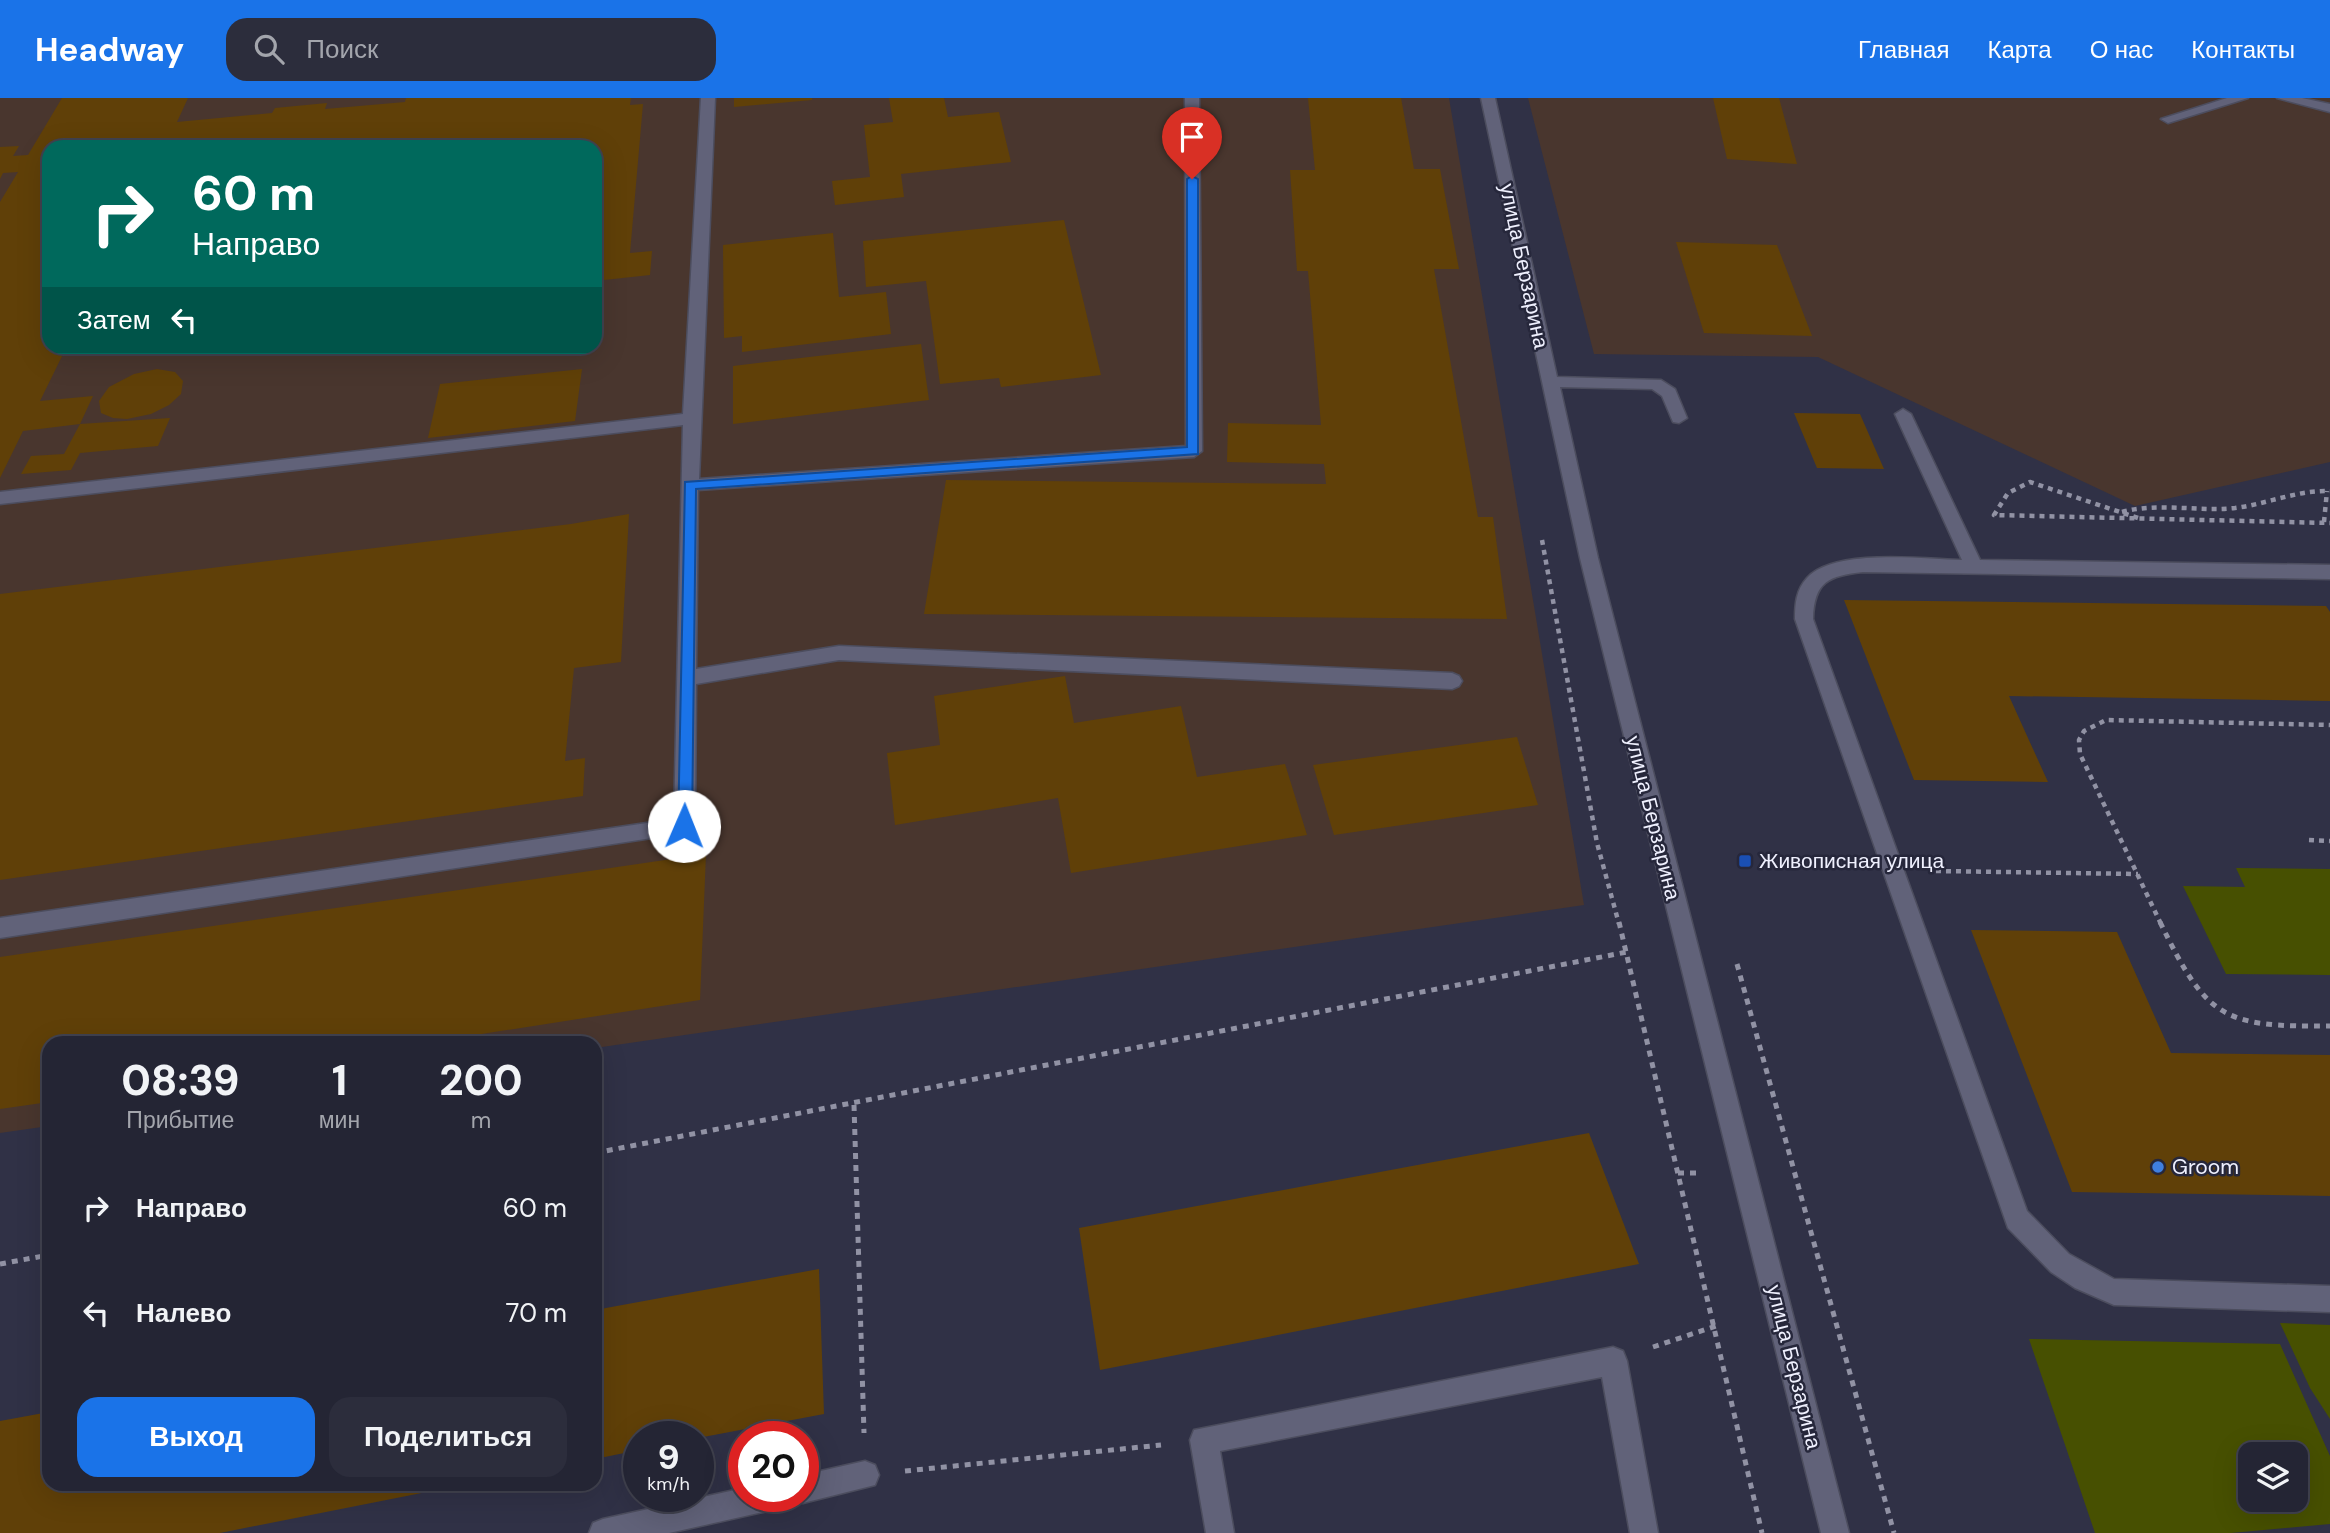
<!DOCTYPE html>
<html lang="ru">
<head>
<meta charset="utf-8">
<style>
	body { margin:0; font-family:"DM Sans",sans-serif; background:#2c2d3c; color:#f1f3f6; height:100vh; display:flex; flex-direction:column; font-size:26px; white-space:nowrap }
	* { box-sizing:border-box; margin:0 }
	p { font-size:23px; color:#a3a5ac }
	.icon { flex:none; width:38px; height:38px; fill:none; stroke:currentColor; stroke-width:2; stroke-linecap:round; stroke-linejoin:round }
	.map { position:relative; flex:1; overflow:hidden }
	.details { position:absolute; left:42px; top:938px; width:560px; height:455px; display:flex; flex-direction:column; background:#242534; border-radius:21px; box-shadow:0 7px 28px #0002,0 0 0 2px #41424f }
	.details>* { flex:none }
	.guide { position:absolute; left:42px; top:42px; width:560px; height:214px; border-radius:21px; box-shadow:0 7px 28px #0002,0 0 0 2px #41424f; background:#00695c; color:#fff; overflow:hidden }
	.fabs { position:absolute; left:2238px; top:1344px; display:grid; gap:14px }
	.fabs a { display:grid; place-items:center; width:70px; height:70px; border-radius:14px; background:#242534; box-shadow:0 7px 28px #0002,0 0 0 2px #41424f; font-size:35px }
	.speed { position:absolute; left:623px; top:1323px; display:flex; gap:14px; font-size:35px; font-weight:700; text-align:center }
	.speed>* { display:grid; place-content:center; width:91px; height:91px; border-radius:50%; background:#242534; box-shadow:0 7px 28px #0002,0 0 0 2px #41424f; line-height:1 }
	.speed small { font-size:18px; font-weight:400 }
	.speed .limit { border:10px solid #d22; background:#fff; color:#111 }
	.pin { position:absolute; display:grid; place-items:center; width:60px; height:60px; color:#fff; margin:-72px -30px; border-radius:50% 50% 50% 0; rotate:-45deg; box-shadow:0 0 7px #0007 }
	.pin .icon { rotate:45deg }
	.me { position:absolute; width:77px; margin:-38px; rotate:1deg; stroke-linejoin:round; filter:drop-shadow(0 0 5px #0008) }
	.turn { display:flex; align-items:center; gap:24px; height:147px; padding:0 35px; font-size:32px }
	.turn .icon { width:91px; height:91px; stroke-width:2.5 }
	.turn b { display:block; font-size:49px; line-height:60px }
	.then { display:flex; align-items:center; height:66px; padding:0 35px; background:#0003; gap:14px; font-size:26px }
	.eta { display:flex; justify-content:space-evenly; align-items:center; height:119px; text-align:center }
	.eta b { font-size:42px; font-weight:800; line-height:49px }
	.button { display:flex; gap:14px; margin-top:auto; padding:14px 35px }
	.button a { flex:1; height:80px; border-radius:21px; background:#1a73e8; color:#fff; font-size:28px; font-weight:800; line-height:80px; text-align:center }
	.button a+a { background:#2c2d3c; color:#f1f3f6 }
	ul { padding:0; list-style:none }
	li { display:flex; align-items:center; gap:21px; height:105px; padding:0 35px }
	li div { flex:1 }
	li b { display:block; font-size:26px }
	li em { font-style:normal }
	header { display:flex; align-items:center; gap:42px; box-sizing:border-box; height:98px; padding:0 35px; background:#1a73e8; color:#fff }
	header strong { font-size:33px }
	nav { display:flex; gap:38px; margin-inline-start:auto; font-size:24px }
	.search { width:490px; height:63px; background:#2c2d3c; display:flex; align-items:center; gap:18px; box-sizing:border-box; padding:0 24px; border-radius:21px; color:#a3a5ac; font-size:26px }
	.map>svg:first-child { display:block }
</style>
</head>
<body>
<header>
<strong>Headway</strong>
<div class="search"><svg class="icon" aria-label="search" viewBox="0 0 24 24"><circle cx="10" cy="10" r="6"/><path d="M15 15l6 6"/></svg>Поиск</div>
<nav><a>Главная</a><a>Карта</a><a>О нас</a><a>Контакты</a></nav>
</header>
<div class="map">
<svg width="2330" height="1435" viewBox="0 0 2330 1435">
	<rect width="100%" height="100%" fill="#303146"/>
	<g fill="#49362e" fill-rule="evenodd">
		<path d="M0 0H1449L1584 807 595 950V945H49V1028L0 1035ZM49 49H595V248H49Z"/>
		<polygon points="1528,0 2330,0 2330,364 2135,408 1818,259 1594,256"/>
	</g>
	<g fill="#475001" fill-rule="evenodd">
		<polygon points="2236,770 2330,771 2330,877 2226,876 2183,788 2245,789"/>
		<polygon points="2280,1225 2330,1227 2330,1321 2310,1290"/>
		<path d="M2029 1241 2280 1246 2330 1358V1426L2231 1435H2095ZM2250 1356H2296V1402H2250Z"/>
	</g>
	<g fill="#604008">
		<polygon points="62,0 188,0 177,24 272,15 275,10 327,5 325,11 405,4 406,0 631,0 630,7 643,6 630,155 652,153 650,177 595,183 595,49 49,49 49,248 67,248 40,303 93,298 80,326 23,333 0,380 0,104 18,74 3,75 0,81 0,49 19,48 13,58 28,57"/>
		<polygon points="734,0 812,0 812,2 734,9"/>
		<polygon points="889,0 944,0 948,19 999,14 1011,64 901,76 904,99 835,107 832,83 870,79 864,27 893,24"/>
		<polygon points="1308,0 1401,0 1414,71 1440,71 1459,171 1434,171 1478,419 1493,419 1507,521 924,516 946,382 1326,386 1324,366 1227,364 1228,325 1321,327 1308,173 1297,173 1290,72 1315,72"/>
		<polygon points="1713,0 1779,0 1797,66 1727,61"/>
		<polygon points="1064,122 1101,277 1001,289 999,280 940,286 926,183 866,189 863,143"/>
		<polygon points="833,135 839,199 886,194 891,236 742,254 742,238 724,240 723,147"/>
		<polygon points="1676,144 1777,147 1812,238 1704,235"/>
		<polygon points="921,246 929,302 733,326 733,268"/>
		<polygon points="157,271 175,274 183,283 181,296 169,307 151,316 127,321 113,320 101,315 99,303 109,289 134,276"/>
		<polygon points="582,271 575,323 428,340 440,286"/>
		<polygon points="1794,315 1860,316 1884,371 1817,370"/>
		<polygon points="170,320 158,348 80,355 71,372 21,376 31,358 64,356 80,326"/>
		<polygon points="629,416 621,564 574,570 565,663 585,660 583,698 0,782 0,496 571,426"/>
		<polygon points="1844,502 2326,508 2330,514 2330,603 2009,598 2048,684 1914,682"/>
		<polygon points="1065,578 1074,625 1181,608 1197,679 1285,666 1307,737 1071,775 1058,700 895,727 887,655 940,647 934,598"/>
		<polygon points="1517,639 1538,707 1334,737 1313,667"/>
		<polygon points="706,756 700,902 424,945 49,945 49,1004 0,1011 0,859"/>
		<polygon points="1971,832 2117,834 2171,955 2330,957 2330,1098 2072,1094"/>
		<polygon points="1589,1035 1639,1166 1100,1272 1079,1130"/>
		<polygon points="819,1171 824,1316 698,1340 639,1339 639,1352 595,1361 595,1212"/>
		<polygon points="49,1314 49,1386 462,1387 220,1435 0,1435 0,1323"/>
	</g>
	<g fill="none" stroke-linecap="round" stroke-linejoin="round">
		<defs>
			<g id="minor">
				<polygon points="701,0 715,0 699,381 1186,348 1185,0 1199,0 1202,353 1194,359 698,392 696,571 839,548 1452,575 1459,578 1462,583 1459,588 1452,591 839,562 696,586 695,728 691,734 0,840 0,820 674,721 683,327 0,406 0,394 683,316"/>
				<polygon points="1481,0 1495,0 1557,279 1661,282 1675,291 1687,320 1679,325 1673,324 1662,298 1652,291 1560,289 1598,460 1849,1435 1821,1435 1580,460"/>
				<polygon points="2227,0 2248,0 2168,25 2161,21"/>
				<polygon points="2277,0 2302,0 2330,6 2330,14"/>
				<path d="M1903 311 1911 316 1980 462 2330 467V481L1863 474C1829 478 1814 483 1813 521L2027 1113 2069 1156 2114 1181 2330 1188V1214L2114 1207 2075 1190 2051 1174 2008 1130 1795 521C1795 506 1796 492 1807 480 1834 450 1924 461 1962 462L1895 316Z"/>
				<polygon points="1613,1249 1623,1253 1627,1263 1658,1435 1630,1435 1602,1279 1220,1353 1234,1435 1206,1435 1190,1342 1194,1332"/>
				<polygon points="865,1363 875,1367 879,1377 875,1387 803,1405 793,1401 792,1398 803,1398 803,1377"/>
				<polygon points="744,1390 744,1398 786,1398 782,1408 772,1412 669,1435 589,1435 593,1425 603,1421"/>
			</g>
		</defs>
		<use href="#minor" stroke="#4c4d5e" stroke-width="3"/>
		<g stroke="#9192a4" stroke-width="4.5" stroke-dasharray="5 5" stroke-linecap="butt">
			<path d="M2122 414C2160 404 2197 414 2235 410 2267 406 2297 392 2330 393"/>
			<polyline points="2138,420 2030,384 2008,395 1994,417 2330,425"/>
			<polyline points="2324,424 2327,393"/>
			<polyline points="1542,442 1597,745 1619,826"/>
			<polyline points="2309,742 2330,743"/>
			<polyline points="1936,773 2138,776"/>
			<polyline points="2161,826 2080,656 2079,642 2084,633 2106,622 2330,627"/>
		</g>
		<g stroke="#9192a4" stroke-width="5" stroke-dasharray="6 6" stroke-linecap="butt">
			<polyline points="1619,824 1762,1435"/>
			<path d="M2160 824C2207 921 2223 929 2330 928"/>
			<polyline points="1737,866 1894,1435"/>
			<polyline points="854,1007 864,1335"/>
			<polyline points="595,1055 1627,854"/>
			<polyline points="1678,1075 1702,1075"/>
			<polyline points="0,1166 49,1157"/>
			<polyline points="1653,1249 1716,1228"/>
			<polyline points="905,1373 1161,1347"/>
		</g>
		<use href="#minor" fill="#616279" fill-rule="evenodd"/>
	</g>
	<polygon fill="#1a73e8" stroke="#114b97" stroke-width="2" points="1192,78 1198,81 1198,356 696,391 692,728 690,733 678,733 685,384 1187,349 1187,81"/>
	<rect fill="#1a4fb4" stroke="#26273b" stroke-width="2.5" x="1738" y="756" width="14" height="14" rx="3.5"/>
	<circle fill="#3f7fe0" stroke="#26273b" stroke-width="2.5" cx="2158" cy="1069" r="7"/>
	<g text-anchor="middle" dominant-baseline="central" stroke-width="5" stroke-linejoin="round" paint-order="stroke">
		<g font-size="21" fill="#eff0fe" stroke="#26273b">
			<text transform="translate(1524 168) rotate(78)">улица Берзарина</text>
			<text transform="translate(1653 720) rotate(76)">улица Берзарина</text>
			<text transform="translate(1794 1269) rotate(76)">улица Берзарина</text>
		</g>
		<g font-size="21" fill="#eff0fe" stroke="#26273b" text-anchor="start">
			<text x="1759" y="763">Живописная улица</text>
			<text x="2172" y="1069">Groom</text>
		</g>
	</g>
</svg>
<div class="fabs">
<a><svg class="icon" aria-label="layers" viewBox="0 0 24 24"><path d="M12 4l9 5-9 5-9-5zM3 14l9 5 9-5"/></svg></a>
</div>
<div class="speed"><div>9<small>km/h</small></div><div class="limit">20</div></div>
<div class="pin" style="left:1192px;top:81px;background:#d93025"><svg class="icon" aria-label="arrive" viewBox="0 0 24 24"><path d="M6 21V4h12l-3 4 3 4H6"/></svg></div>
<svg class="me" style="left:684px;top:728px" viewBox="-20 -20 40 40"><circle r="19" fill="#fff"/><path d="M0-13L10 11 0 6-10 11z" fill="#1a73e8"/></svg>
<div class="guide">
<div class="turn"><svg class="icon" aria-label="right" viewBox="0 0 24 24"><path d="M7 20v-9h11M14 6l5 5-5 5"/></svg><div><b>60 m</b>Направо</div></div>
<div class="then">Затем<svg class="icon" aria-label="left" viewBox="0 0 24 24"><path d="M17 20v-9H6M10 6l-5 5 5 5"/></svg></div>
</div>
<section class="details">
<div class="eta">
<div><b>08:39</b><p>Прибытие</p></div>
<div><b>1</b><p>мин</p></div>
<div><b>200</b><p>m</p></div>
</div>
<ul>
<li><svg class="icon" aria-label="right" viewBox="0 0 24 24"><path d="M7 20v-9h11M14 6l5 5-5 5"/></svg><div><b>Направо</b></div><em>60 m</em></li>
<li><svg class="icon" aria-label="left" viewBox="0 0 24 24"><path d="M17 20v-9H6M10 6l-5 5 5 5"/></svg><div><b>Налево</b></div><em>70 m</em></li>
</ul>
<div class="button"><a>Выход</a><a>Поделиться</a></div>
</section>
</div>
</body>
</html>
